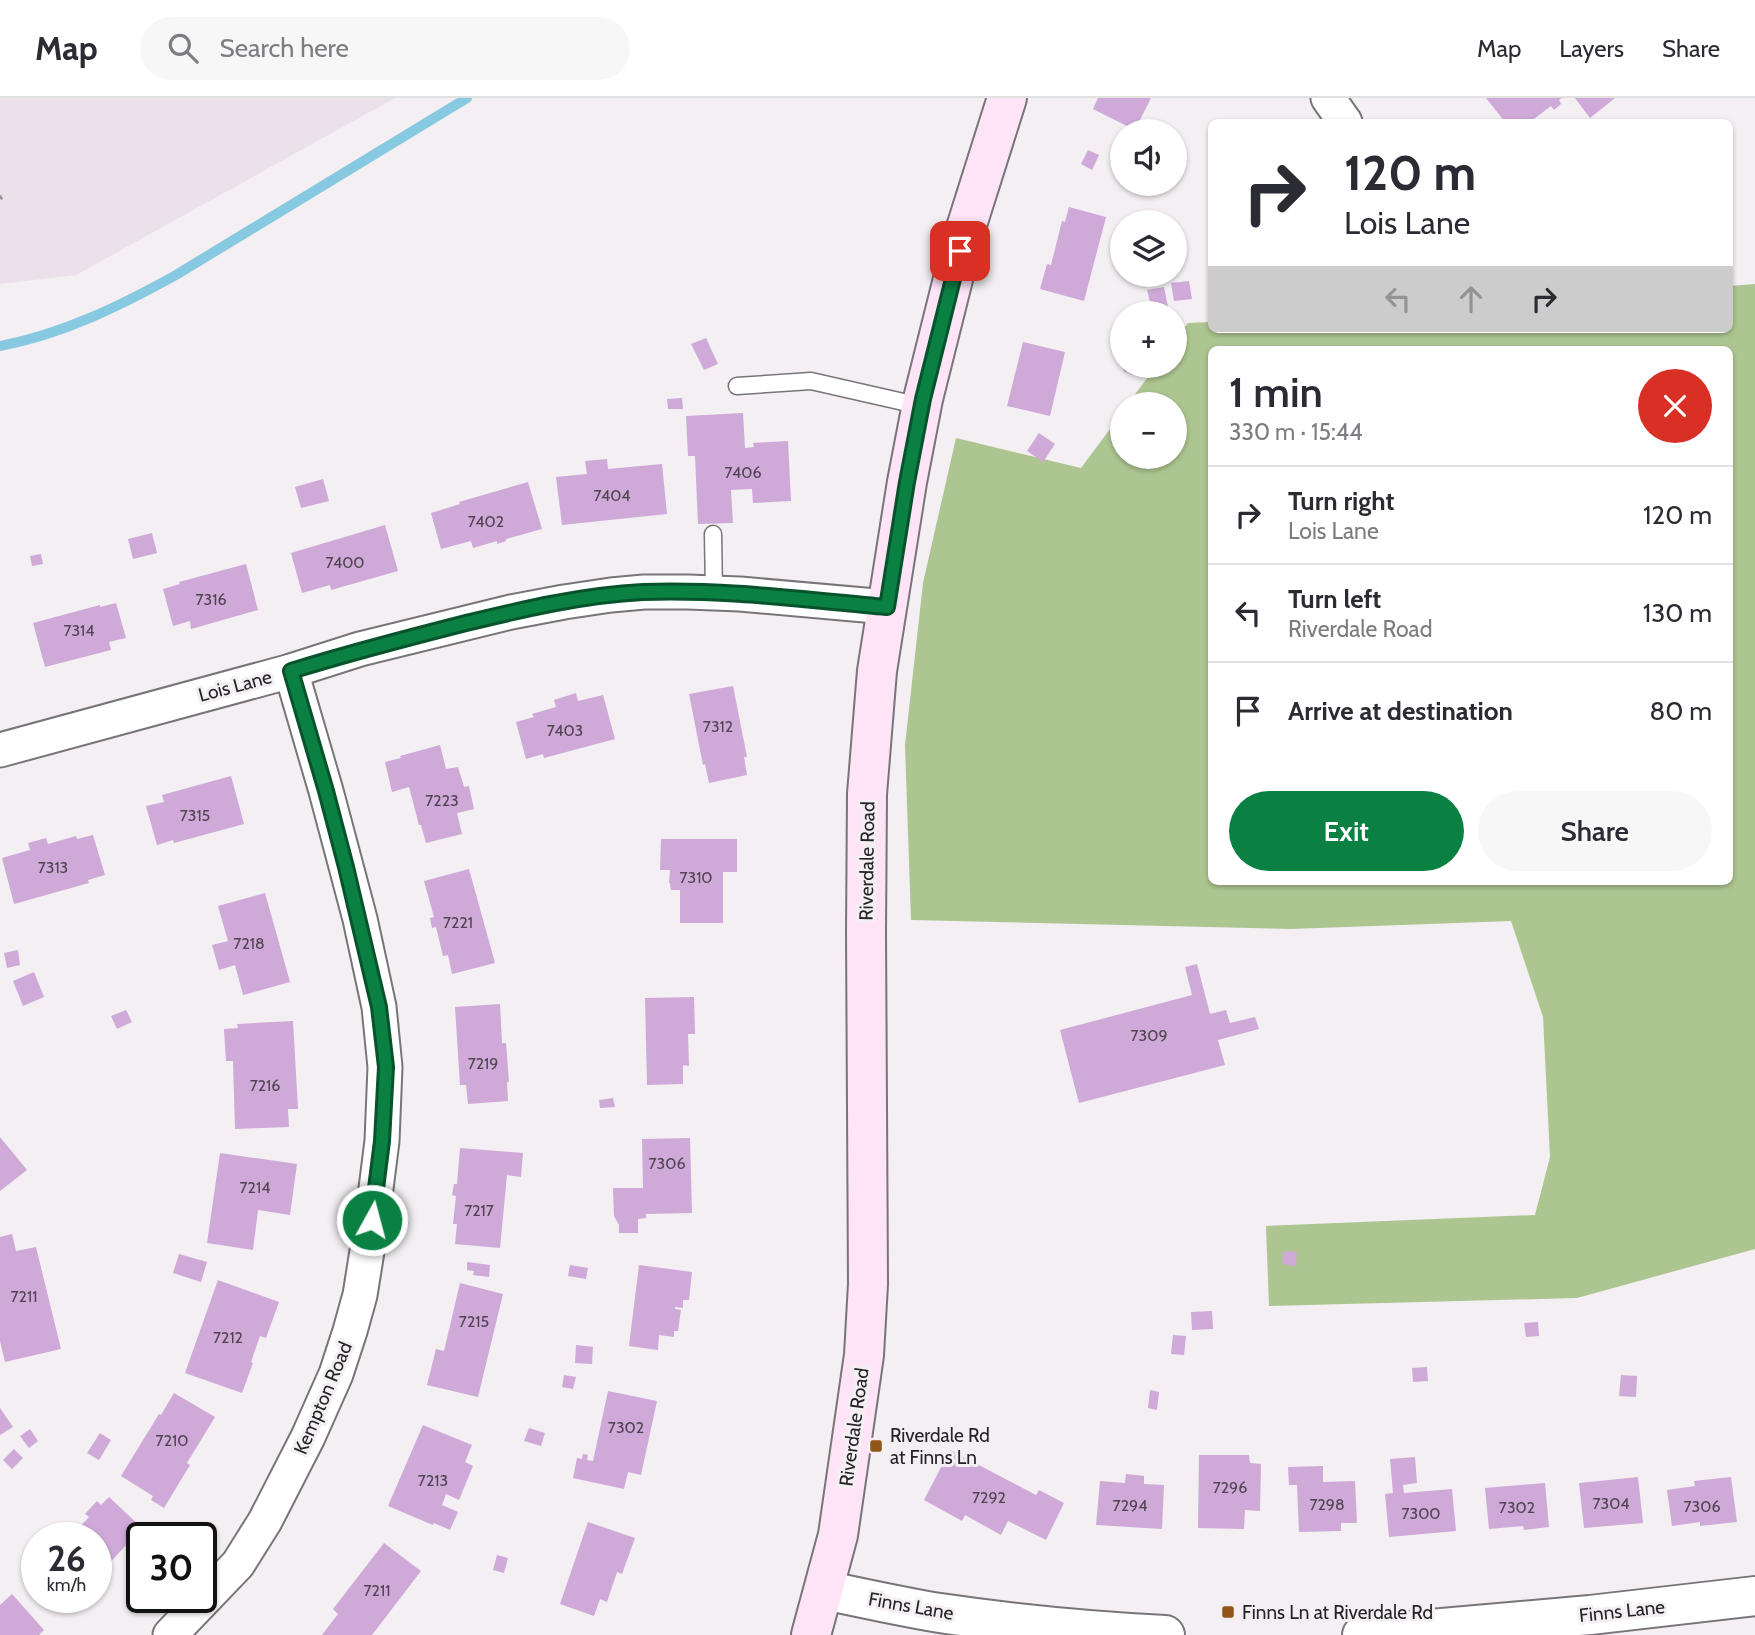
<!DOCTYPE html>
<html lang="en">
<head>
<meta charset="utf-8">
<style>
	body { margin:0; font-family:Cabin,sans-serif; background:#f7f7f7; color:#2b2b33; height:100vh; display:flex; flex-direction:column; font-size:26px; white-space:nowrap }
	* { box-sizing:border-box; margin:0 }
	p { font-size:23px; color:#7c7c81 }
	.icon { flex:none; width:38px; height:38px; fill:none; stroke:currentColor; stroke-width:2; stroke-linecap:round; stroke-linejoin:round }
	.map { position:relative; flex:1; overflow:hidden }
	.details { position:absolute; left:1208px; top:248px; width:525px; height:539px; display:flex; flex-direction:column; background:#fff; border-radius:10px; box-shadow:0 2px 5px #0004 }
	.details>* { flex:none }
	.guide { position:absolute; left:1208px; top:21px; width:525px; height:214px; border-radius:10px; box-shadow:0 2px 5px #0004; background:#fff; color:#2b2b33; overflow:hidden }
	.controls { position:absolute; left:1110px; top:21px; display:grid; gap:14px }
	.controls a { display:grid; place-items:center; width:77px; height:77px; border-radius:50%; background:#fff; box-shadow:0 2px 5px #0004; font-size:35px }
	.speed { position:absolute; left:21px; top:1424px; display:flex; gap:14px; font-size:35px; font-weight:700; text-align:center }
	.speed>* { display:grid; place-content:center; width:91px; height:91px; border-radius:50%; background:#fff; box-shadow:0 2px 5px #0004; line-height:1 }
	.speed small { font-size:18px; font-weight:400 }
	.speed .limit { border:4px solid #111; border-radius:10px; background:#fff; color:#111 }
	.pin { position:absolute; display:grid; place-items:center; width:60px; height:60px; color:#fff; margin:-30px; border-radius:14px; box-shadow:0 4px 10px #0006 }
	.me { position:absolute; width:77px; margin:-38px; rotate:7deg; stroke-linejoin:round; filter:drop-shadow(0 0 5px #0008) }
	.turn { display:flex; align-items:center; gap:24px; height:147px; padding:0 21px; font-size:32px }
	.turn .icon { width:91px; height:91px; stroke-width:2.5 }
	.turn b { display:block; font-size:49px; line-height:60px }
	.lanes { display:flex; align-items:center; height:66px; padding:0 21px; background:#0003; justify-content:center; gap:35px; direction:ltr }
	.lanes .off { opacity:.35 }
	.round { display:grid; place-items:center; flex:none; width:74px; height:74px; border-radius:37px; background:#f7f7f7 }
	.headline { display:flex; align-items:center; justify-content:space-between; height:119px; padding:0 21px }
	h1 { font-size:42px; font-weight:600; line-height:52px }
	.button { display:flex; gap:14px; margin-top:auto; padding:14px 21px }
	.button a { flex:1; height:80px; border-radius:42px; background:#0b8043; color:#fff; font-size:28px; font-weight:600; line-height:80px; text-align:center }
	.button a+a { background:#f7f7f7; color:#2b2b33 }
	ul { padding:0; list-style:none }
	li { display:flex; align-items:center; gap:21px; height:98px; padding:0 21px; border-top:2px solid #e1e1e2 }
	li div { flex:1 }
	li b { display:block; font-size:26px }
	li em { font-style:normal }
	header { display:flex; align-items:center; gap:42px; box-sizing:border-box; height:98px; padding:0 35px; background:#fff; border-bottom:2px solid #e1e1e2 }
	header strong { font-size:33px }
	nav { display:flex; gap:38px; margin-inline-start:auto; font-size:24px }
	.search { width:490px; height:63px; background:#f7f7f7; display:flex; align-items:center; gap:18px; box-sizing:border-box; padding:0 24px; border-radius:38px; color:#7c7c81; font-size:26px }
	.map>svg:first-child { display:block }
</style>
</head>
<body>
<header>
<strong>Map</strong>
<div class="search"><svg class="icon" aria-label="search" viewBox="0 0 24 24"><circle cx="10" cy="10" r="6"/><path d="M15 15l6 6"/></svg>Search here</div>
<nav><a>Map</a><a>Layers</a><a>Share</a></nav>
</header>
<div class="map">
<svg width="1755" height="1537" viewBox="0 0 1755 1537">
	<rect width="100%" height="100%" fill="#f3eff3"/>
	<polygon fill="#eae1ea" points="0,0 395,0 76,177 0,186"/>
	<path fill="#adc590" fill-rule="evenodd" d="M1755 186V1151L1577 1200 1269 1208 1266 1128 1535 1117 1550 1059 1543 919 1511 823 1291 831 911 822 905 647 923 485 956 340 1081 370 1122 315V359H1174V306H1128L1156 268H1174V243L1188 225 1211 224V231H1729V188ZM1211 252H1729V784H1211Z"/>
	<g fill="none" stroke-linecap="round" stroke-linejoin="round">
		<path stroke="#86c9e1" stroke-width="10" d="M0 248C63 236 120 208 176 177L467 0"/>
	</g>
	<g fill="#cfa9d8">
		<polygon points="1098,0 1151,0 1135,32 1093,11"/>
		<polygon points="1486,0 1562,0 1559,2 1561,6 1554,12 1551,8 1530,24 1505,24"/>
		<polygon points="1575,0 1615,0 1590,20"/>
		<polygon points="1088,52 1099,57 1092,72 1081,66"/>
		<polygon points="1069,109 1106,119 1084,203 1040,191 1047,166 1051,167 1062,123 1065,124"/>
		<polygon points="1189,183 1192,201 1174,203 1171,185"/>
		<polygon points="1164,189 1168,209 1152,212 1147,192"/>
		<polygon points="706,240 718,266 704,272 691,246"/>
		<polygon points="1023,244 1065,254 1050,318 1007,308"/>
		<polygon points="1126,268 1138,268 1133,277 1123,273"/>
		<polygon points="682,300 683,311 668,311 667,301"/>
		<polygon points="743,315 745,350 754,349 753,345 788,343 791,403 753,405 752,391 731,392 733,425 698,426 695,358 688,358 686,318"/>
		<polygon points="1039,335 1055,346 1043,364 1027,353"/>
		<polygon points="607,361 608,371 662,366 667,416 562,427 556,379 587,376 585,363"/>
		<polygon points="323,381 329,403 301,410 295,389"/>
		<polygon points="528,384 542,431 506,441 506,443 497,446 497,443 473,450 471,443 441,451 431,415 460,406 459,404"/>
		<polygon points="385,427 398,473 331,492 330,487 302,495 291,455"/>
		<polygon points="152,435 157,455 133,461 128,441"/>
		<polygon points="41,456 43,466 32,468 30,458"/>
		<polygon points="246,466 258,512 191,531 190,523 173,528 163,491 180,486 179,484"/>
		<polygon points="116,505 126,540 109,544 111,552 45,569 33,525 100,507 100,509"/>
		<polygon points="733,588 747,659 744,659 747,677 709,685 705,666 703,667 689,596"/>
		<polygon points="576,595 578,603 603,597 615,641 544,660 543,656 526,661 516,624 534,619 532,616 556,609 554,602"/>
		<polygon points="440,647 446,671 458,669 464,689 469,688 474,711 457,715 462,736 426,745 421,727 419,727 409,689 392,694 385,664 401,660 400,658"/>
		<polygon points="231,678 244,726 174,745 173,742 157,747 146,708 164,704 162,697"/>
		<polygon points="93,737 105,777 88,782 89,785 14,806 2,760 30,752 28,745 46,740 48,746 76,738 77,741"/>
		<polygon points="661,741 737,741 737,774 723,774 723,825 680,825 680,792 671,792 670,785 669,785 670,772 660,772"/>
		<polygon points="469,771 495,865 452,876 448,857 443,858 436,829 432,830 430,820 434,819 424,783"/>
		<polygon points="265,795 290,884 243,897 235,867 219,872 212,847 228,843 218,808"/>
		<polygon points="18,852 20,867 7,870 4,855"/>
		<polygon points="1197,866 1210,916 1226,912 1230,925 1255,919 1259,931 1218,942 1225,967 1079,1005 1060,932 1192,897 1185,869"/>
		<polygon points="34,874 44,899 23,908 13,883"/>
		<polygon points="694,899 695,936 688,936 689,968 683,967 683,986 647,987 645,900"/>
		<polygon points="500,906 502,945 506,945 509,984 507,984 508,1003 468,1006 466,987 460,987 455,909"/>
		<polygon points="126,912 132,924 117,931 111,918"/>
		<polygon points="293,923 298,1011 288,1011 289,1029 235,1031 233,963 226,963 224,931 238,930 237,926"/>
		<polygon points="613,1000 615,1009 600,1010 599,1002"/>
		<polygon points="0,1039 27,1072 0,1093"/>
		<polygon points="690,1040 692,1115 646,1116 646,1120 638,1121 638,1135 619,1135 619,1127 614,1118 613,1090 643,1090 642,1041"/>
		<polygon points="460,1050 523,1055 521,1079 507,1077 500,1150 455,1146 457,1126 453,1126 456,1098 452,1097 454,1086 457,1086"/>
		<polygon points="220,1055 297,1066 290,1117 258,1112 253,1152 207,1145"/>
		<polygon points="12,1136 16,1153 36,1149 61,1251 5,1264 0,1243 0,1139"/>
		<polygon points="1284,1153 1297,1154 1296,1168 1282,1166"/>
		<polygon points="179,1156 207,1164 201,1184 173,1175"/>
		<polygon points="467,1164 490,1167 489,1179 473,1177 474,1173 467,1172"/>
		<polygon points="570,1167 588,1170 586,1181 568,1178"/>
		<polygon points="639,1167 692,1174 689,1202 683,1202 683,1210 675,1209 675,1211 681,1212 678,1233 674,1233 674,1239 659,1237 658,1252 629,1248"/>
		<polygon points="218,1182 279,1204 266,1240 260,1238 251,1264 253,1265 242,1295 185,1275"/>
		<polygon points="460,1185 503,1196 478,1299 427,1287 436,1251 444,1253"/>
		<polygon points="1212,1213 1213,1231 1192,1232 1191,1214"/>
		<polygon points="1538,1224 1539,1238 1526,1239 1524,1225"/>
		<polygon points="1173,1237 1186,1238 1184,1257 1171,1256"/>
		<polygon points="576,1247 593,1249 592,1266 575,1265"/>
		<polygon points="1427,1269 1428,1283 1413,1284 1412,1270"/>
		<polygon points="564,1277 576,1279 573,1291 562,1289"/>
		<polygon points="1621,1277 1637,1278 1636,1299 1619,1298"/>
		<polygon points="1150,1292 1159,1294 1157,1312 1148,1310"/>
		<polygon points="608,1293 657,1303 641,1377 628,1374 624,1391 573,1380 577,1360 582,1361 583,1356 588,1357 587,1362 593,1363"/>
		<polygon points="174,1295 215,1319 187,1365 190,1367 164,1410 151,1402 153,1398 121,1378 159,1316 161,1317"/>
		<polygon points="0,1310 13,1329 0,1337"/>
		<polygon points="423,1327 472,1347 465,1364 473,1368 459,1402 446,1396 442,1407 458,1414 450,1432 434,1425 433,1427 388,1408"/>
		<polygon points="529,1330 545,1335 541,1348 524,1343"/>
		<polygon points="30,1331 38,1343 29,1350 20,1338"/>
		<polygon points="100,1335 111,1342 99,1362 87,1355"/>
		<polygon points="14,1351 23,1360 12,1371 3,1362"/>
		<polygon points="950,1352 1036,1397 1039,1392 1064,1405 1046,1442 1008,1423 1001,1437 965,1417 962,1423 924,1402"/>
		<polygon points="1199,1357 1249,1357 1250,1365 1261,1366 1260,1413 1245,1412 1244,1431 1198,1430"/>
		<polygon points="1415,1359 1417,1385 1403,1387 1404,1395 1452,1391 1456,1433 1389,1439 1385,1396 1393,1395 1390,1361"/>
		<polygon points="1323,1368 1323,1384 1355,1383 1357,1425 1341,1425 1341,1433 1299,1434 1297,1387 1289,1387 1288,1369"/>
		<polygon points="1126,1376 1144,1378 1144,1386 1164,1387 1162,1431 1096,1427 1100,1383 1125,1385"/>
		<polygon points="1638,1379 1643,1425 1584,1430 1579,1385"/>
		<polygon points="1731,1379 1737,1424 1700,1428 1700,1424 1672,1428 1667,1392 1695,1388 1694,1383"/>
		<polygon points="1545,1385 1549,1429 1524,1432 1523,1428 1489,1431 1485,1390"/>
		<polygon points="109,1399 142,1430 103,1472 106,1476 96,1487 96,1440 69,1440 89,1419 85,1416 97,1403 101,1407"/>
		<polygon points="588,1424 635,1440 622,1476 617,1474 607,1504 600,1501 594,1518 560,1506"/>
		<polygon points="384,1445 421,1473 372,1537 322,1537 338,1516 333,1511"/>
		<polygon points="497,1457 508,1460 504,1475 493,1472"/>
		<polygon points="12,1496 44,1532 39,1537 0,1537 0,1507"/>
		<polygon points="70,1500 84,1500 78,1507"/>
	</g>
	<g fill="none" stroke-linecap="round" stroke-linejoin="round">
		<defs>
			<g id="service">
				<polyline points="737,288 811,283 921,308"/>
				<polyline points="713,436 714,495"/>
			</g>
			<g id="minor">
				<polyline points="1328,0 1345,24"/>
				<polyline points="0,652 291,573 360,551 511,514 564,504 611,497 644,494 688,494 740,496 887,509"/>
				<polyline points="170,1537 238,1466 265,1423 308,1339 336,1276 350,1233 360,1197 372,1122 382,1043 385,969 379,909 360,821 326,693 291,573"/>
			</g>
			<g id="tertiary">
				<path d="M824 1492C863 1500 902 1509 940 1515 1015 1526 1090 1533 1165 1537"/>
				<polyline points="1362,1537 1590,1517 1755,1498"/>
			</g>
			<polyline id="secondary" points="811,1537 838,1437 864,1257 868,1186 866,834 867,696 877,573 907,384 923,301 965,133 1007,0"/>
		</defs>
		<use href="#service" stroke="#787578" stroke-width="19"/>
		<use href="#minor" stroke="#787578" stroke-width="37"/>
		<use href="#tertiary" stroke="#787578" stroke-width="42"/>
		<use href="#secondary" stroke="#787578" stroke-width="42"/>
		<polyline stroke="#928f92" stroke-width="4.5" stroke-dasharray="5 3.5" stroke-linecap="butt" points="0,100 2,99"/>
		<use href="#service" stroke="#fff" stroke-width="16"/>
		<use href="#minor" stroke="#fff" stroke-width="33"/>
		<use href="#tertiary" stroke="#fff" stroke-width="38"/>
		<use href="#secondary" stroke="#ffe4f8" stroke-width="38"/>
	</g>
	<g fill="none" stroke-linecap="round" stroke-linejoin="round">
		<defs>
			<path id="route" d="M372 1122 382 1043 386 969 379 909 346 769 326 693 291 573C349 555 407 540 466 525 524 511 583 497 643 494 725 491 806 502 887 509L907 384 923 301 960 153"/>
		</defs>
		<use href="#route" stroke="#07532c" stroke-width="18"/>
		<use href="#route" stroke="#0b8043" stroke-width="12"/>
	</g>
	<g fill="#915515" stroke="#f3eff3" stroke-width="2.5">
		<rect x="869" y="1341" width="14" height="14" rx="3.5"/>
		<rect x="1221" y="1507" width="14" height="14" rx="3.5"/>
	</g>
	<g text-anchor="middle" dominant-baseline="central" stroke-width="6" stroke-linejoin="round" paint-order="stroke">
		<g font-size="16" fill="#504452">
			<text x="743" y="374">7406</text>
			<text x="612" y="397">7404</text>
			<text x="486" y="423">7402</text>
			<text x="345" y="464">7400</text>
			<text x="211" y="501">7316</text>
			<text x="79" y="532">7314</text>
			<text x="718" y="628">7312</text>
			<text x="565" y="632">7403</text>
			<text x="442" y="702">7223</text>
			<text x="195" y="717">7315</text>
			<text x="53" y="769">7313</text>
			<text x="696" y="779">7310</text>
			<text x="458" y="824">7221</text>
			<text x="249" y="845">7218</text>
			<text x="1149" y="937">7309</text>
			<text x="483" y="965">7219</text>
			<text x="265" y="987">7216</text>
			<text x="667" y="1065">7306</text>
			<text x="255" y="1089">7214</text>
			<text x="479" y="1112">7217</text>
			<text x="24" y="1198">7211</text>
			<text x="474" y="1223">7215</text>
			<text x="228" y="1239">7212</text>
			<text x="626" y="1329">7302</text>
			<text x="172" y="1342">7210</text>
			<text x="433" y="1382">7213</text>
			<text x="1230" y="1389">7296</text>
			<text x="989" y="1399">7292</text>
			<text x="1611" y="1405">7304</text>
			<text x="1327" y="1406">7298</text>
			<text x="1130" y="1407">7294</text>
			<text x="1702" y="1408">7306</text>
			<text x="1517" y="1409">7302</text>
			<text x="1421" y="1415">7300</text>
			<text x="377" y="1492">7211</text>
		</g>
		<g font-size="19" fill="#252325" stroke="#f3eff3">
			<text transform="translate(235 588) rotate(-15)">Lois Lane</text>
			<text transform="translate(867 763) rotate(-89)">Riverdale Road</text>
			<text transform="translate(323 1300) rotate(-67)">Kempton Road</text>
			<text transform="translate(854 1329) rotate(-82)">Riverdale Road</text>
			<text transform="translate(911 1508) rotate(10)">Finns Lane</text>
			<text transform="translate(1622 1513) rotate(-6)">Finns Lane</text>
		</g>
		<g font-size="19" fill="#252325" stroke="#f3eff3" text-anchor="start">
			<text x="890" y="1337">Riverdale Rd<tspan x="890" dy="22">at Finns Ln</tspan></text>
			<text x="1242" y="1514">Finns Ln at Riverdale Rd</text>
		</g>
	</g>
</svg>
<div class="controls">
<a><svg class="icon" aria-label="sound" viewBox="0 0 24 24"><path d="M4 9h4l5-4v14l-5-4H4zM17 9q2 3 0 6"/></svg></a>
<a><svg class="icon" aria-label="layers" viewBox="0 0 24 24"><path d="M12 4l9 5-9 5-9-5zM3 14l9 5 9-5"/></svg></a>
<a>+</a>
<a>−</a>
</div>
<div class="speed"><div>26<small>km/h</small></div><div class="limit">30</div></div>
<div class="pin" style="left:960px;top:153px;background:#d93025"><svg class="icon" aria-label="arrive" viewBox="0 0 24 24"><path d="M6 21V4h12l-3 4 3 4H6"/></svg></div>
<svg class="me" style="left:372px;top:1122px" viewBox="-20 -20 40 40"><circle r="17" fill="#0b8043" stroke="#fff" stroke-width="3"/><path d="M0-11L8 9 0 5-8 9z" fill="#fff"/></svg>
<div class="guide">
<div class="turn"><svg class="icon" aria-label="right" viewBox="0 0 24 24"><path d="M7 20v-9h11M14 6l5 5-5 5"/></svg><div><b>120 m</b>Lois Lane</div></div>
<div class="lanes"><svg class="icon off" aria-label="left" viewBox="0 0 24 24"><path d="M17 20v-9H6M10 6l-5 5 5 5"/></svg><svg class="icon off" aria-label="ahead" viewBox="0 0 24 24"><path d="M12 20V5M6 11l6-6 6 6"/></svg><svg class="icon" aria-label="right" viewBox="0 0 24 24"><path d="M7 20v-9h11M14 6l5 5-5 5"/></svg></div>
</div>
<section class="details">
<div class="headline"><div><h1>1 min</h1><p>330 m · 15:44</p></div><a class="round" style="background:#d93025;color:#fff"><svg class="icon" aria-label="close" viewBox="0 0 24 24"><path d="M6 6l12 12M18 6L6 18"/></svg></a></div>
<ul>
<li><svg class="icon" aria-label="right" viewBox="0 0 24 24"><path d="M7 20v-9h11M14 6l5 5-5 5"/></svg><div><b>Turn right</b><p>Lois Lane</p></div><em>120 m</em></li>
<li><svg class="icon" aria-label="left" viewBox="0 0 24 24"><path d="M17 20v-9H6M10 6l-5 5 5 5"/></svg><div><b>Turn left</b><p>Riverdale Road</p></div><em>130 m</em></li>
<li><svg class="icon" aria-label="arrive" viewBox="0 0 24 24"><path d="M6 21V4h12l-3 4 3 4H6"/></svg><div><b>Arrive at destination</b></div><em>80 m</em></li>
</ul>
<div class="button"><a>Exit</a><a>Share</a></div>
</section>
</div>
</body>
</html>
